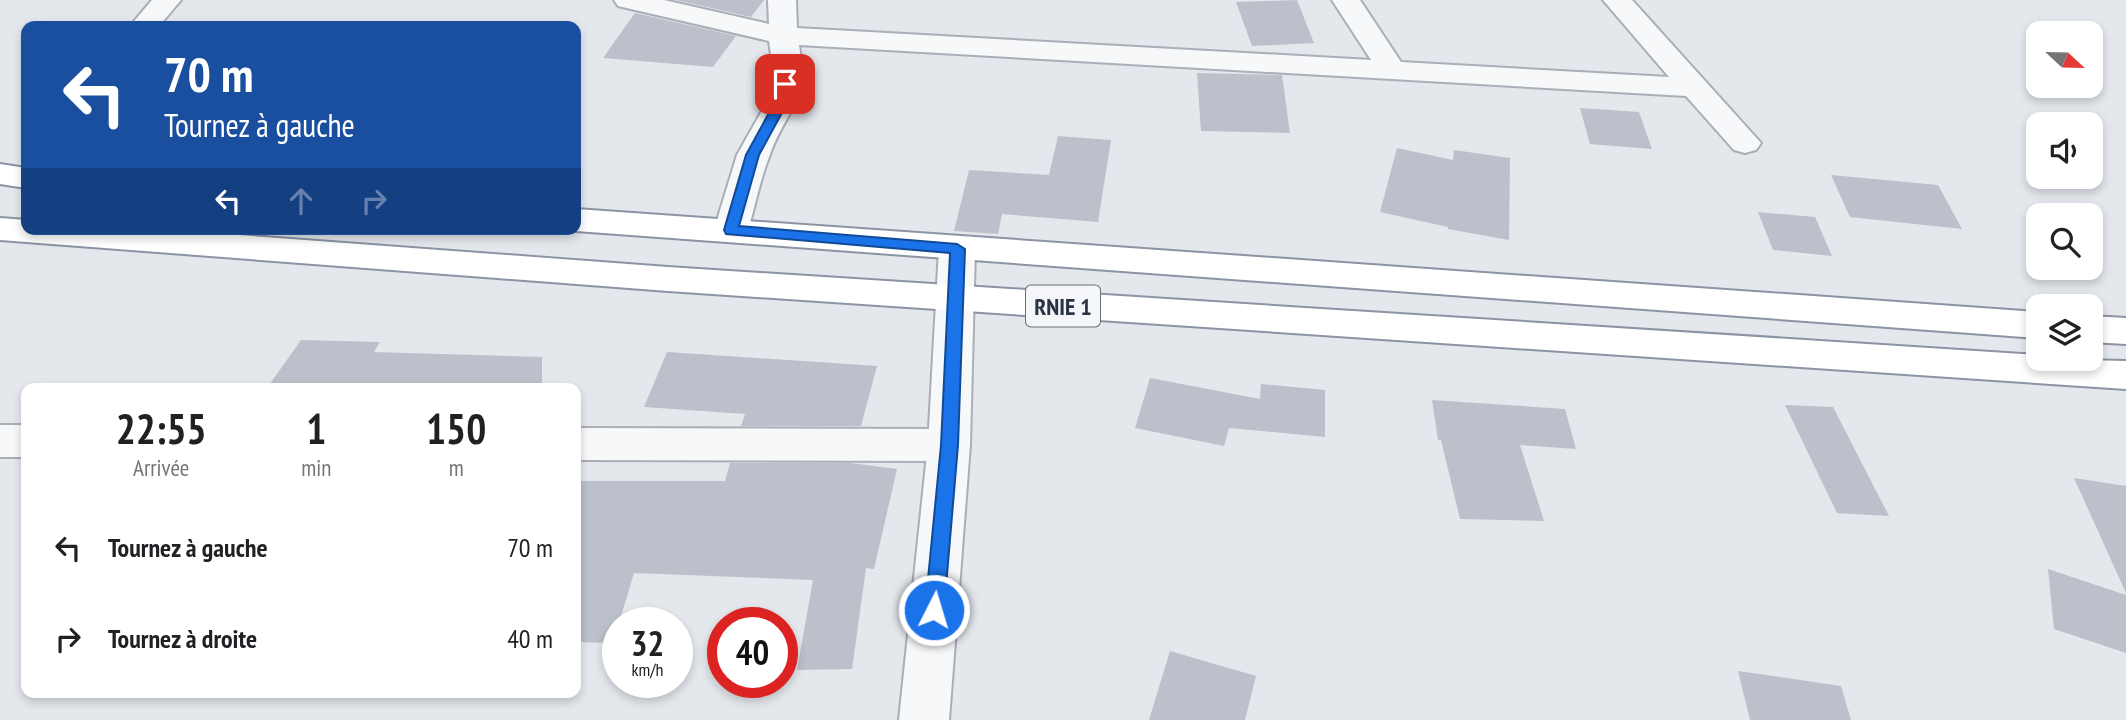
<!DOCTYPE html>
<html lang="fr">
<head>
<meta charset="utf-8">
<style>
	body { margin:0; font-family:"PT Sans Narrow",sans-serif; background:#f6f6f6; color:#202124; height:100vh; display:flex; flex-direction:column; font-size:26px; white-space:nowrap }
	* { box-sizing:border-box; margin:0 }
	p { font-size:23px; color:#757577 }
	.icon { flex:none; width:38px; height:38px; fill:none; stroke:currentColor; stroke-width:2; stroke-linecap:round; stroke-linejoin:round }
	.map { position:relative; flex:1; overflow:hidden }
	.panel { position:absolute; left:21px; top:383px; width:560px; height:315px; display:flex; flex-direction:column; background:#fff; border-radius:14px; box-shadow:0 4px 10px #0003 }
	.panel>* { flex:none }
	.guide { position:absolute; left:21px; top:21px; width:560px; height:214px; border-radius:14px; box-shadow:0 4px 10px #0003; background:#1a4fa0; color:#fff; overflow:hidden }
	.needle { width:46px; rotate:112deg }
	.tools { position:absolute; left:2026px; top:21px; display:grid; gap:14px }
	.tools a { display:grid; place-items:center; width:77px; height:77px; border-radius:14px; background:#fff; box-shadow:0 4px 10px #0003; font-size:35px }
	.speed { position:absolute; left:602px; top:607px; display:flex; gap:14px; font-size:35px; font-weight:700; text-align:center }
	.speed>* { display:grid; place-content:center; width:91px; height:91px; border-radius:50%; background:#fff; box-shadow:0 4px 10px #0003; line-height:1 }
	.speed small { font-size:18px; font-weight:400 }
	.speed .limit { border:10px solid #d22; background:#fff; color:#111 }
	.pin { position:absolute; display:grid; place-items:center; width:60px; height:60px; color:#fff; margin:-30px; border-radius:14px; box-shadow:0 4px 10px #0006 }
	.me { position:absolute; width:77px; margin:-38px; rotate:5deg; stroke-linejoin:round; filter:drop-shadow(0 0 5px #0008) }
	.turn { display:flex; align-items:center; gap:24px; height:147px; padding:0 28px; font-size:32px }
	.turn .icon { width:91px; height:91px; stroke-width:2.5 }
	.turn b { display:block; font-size:49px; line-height:60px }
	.lanes { display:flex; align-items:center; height:66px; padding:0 28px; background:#0003; justify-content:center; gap:35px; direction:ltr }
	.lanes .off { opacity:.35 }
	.eta { display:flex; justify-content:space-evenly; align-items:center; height:119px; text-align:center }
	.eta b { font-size:42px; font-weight:700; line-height:49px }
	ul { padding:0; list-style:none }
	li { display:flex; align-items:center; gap:21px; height:91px; padding:0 28px }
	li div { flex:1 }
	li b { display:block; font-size:26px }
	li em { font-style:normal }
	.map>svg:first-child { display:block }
</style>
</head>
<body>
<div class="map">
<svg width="2126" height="720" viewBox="0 0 2126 720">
	<rect width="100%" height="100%" fill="#e4e7ec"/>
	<g fill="#bbc0ca">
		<polygon points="676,0 764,0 751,17"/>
		<polygon points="1297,0 1314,43 1252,46 1236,2"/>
		<polygon points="635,13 736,36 713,67 603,58"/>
		<polygon points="1197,73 1282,75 1290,133 1201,131"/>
		<polygon points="1580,108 1639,112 1652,149 1590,144"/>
		<polygon points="1058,136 1111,140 1098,222 1002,214 998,234 954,231 969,170 1049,175"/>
		<polygon points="1397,148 1453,160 1454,150 1510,158 1509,240 1448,229 1448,227 1380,212"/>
		<polygon points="1831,175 1938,185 1962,229 1850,217"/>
		<polygon points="1758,212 1815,217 1832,256 1773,250"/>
		<polygon points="301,340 380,342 374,352 542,357 542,388 267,388"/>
		<polygon points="667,352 877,366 861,426 741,426 745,414 644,407"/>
		<polygon points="1150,378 1260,399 1261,384 1325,390 1325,437 1229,428 1224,446 1135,428"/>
		<polygon points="1432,400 1565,409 1576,449 1520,445 1544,521 1460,519 1441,440 1438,440"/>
		<polygon points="1785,405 1833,407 1889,516 1837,513"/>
		<polygon points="730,463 851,463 897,469 874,569 866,568 852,669 797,670 813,580 634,573 613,643 576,642 576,495 581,481 725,481"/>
		<polygon points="2074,478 2126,486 2126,593"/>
		<polygon points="2048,569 2126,595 2126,653 2054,629"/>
		<polygon points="1170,651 1256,676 1245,720 1149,720"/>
		<polygon points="1738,671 1841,686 1851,720 1750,720"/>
	</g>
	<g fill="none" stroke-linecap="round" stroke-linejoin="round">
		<defs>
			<g id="minor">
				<polygon points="152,0 181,0 159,26 130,26"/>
				<path d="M614 0H664L769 24 768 0H796L797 28 1371 60 1332 0H1360L1401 62 1669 77 1603 0H1632L1761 143 1756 150 1745 153 1734 150 1686 96 799 45C809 105 786 108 769 157 760 180 755 206 748 230L743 238 731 241 719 238 714 230 737 155 768 100 773 69 769 41 618 6Z"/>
				<rect x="0" y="425" width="26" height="32"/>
				<polygon points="576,428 949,429 964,434 970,445 964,456 949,461 576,460"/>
			</g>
			<polygon id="tertiary" points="957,237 969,241 975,249 970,445 949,720 899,720 928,445 939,249 945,241"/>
			<g id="trunk">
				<polygon points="0,164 26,168 26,188 0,184"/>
				<polygon points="576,209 2039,312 2039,338 576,231 569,229 576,229"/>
				<polygon points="0,218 26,220 26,229 158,229 668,267 2039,355 2039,359 2126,361 2126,389 668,291 0,240"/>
				<polygon points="2091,316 2126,318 2126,344 2091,342"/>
			</g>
		</defs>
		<use href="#minor" stroke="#a9aeb7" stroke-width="4"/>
		<use href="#tertiary" stroke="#a9aeb7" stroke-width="4"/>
		<use href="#trunk" stroke="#8b94a3" stroke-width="4"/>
		<use href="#minor" fill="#f7f8fa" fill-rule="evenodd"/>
		<use href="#tertiary" fill="#f7f8fa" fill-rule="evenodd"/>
		<use href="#trunk" fill="#fff" fill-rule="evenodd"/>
	</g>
	<polygon fill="#1a73e8" stroke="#114b97" stroke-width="2" points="785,81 792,84 789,100 759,155 739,226 957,244 965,249 958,445 944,610 941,616 934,619 928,616 925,610 941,445 950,253 726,234 724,230 746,155 776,100 779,84"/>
	<g text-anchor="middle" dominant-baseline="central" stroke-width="7" stroke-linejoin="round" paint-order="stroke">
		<rect fill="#f4f6f9" stroke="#676e7b" stroke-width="2" x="1026" y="285.5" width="74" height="41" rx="5"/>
		<g font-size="24" font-weight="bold" fill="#2b3445">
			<text x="1063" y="306">RNIE 1</text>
		</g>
	</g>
</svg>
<div class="tools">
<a><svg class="needle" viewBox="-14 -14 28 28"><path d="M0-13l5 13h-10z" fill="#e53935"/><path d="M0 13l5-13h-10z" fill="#757577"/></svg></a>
<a><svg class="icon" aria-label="sound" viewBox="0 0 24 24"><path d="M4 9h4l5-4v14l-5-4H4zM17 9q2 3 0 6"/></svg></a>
<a><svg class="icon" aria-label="search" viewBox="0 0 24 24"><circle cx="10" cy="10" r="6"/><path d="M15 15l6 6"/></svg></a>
<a><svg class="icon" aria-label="layers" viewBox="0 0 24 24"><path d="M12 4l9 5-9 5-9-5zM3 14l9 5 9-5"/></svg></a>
</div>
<div class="speed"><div>32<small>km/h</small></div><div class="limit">40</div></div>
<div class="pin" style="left:785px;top:84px;background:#d93025"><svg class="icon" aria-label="arrive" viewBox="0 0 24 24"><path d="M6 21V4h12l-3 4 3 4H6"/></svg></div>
<svg class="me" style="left:934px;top:610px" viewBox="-20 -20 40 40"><circle r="17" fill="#1a73e8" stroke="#fff" stroke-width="3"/><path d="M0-11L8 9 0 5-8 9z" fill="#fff"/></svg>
<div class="guide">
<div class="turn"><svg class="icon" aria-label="left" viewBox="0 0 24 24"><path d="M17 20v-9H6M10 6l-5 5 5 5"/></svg><div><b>70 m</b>Tournez à gauche</div></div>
<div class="lanes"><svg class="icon" aria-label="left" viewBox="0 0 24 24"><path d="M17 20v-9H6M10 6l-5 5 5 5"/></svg><svg class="icon off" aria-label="ahead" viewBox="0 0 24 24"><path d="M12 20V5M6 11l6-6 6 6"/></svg><svg class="icon off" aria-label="right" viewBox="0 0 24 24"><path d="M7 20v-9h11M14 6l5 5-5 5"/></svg></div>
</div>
<section class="panel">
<div class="eta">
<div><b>22:55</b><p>Arrivée</p></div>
<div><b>1</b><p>min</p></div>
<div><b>150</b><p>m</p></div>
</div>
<ul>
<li><svg class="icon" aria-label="left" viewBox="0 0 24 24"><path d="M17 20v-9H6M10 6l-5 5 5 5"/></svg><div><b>Tournez à gauche</b></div><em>70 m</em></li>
<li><svg class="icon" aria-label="right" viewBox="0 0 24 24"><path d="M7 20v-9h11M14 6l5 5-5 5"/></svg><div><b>Tournez à droite</b></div><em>40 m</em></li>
</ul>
</section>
</div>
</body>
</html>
